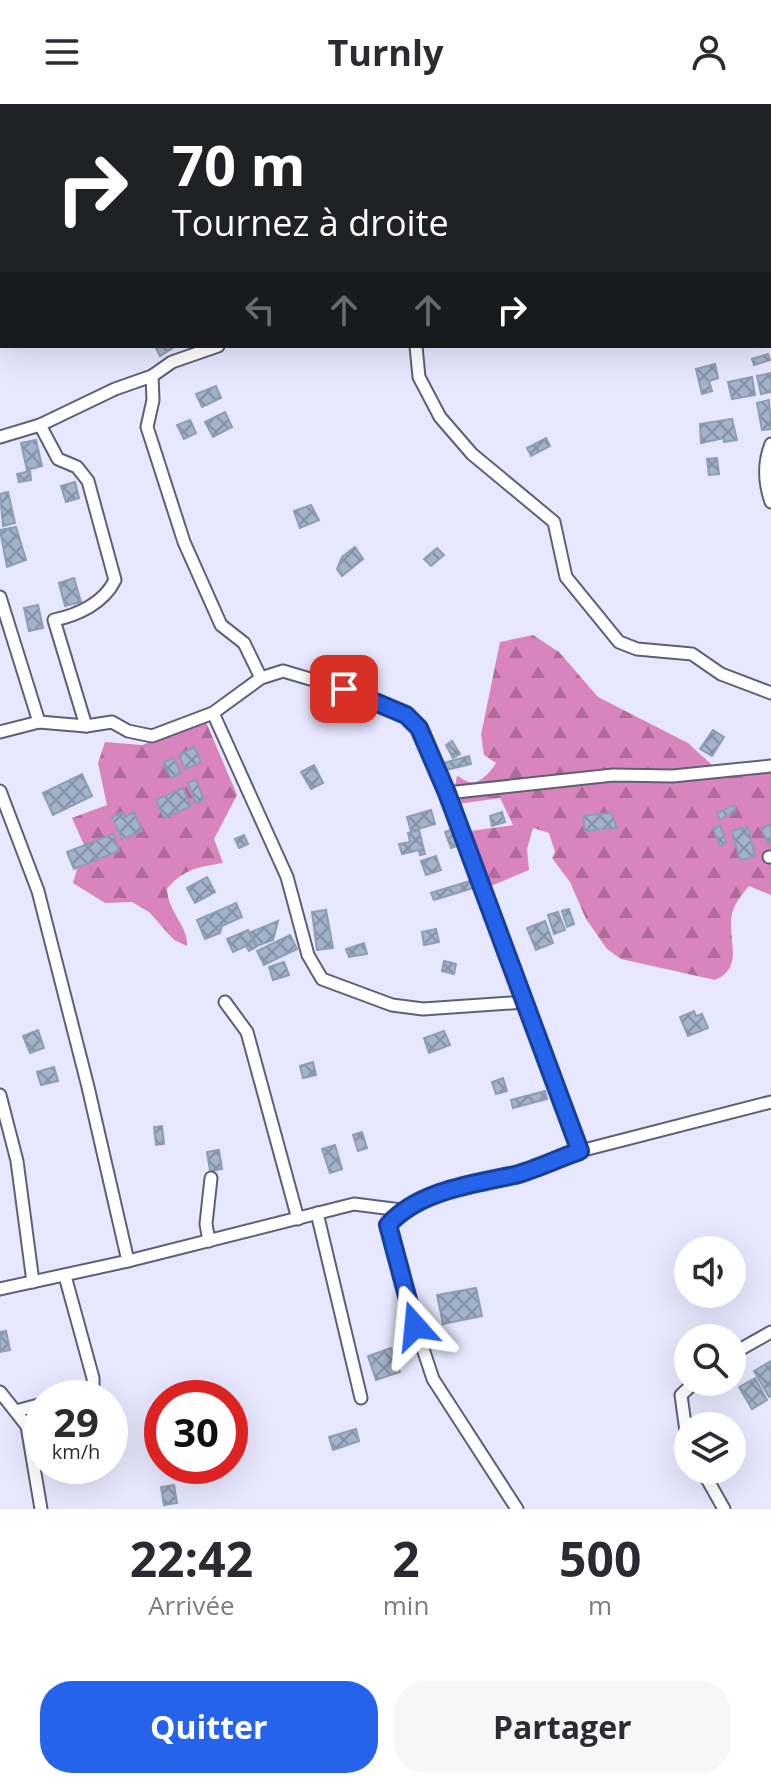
<!DOCTYPE html>
<html lang="fr">
<head>
<meta charset="utf-8">
<style>
	body { margin:0; font-family:"Open Sans",sans-serif; background:#f7f7f7; color:#2b2b33; height:100vh; display:flex; flex-direction:column; font-size:30px; white-space:nowrap }
	* { box-sizing:border-box; margin:0 }
	p { font-size:26px; color:#7c7c81 }
	.icon { flex:none; width:44px; height:44px; fill:none; stroke:currentColor; stroke-width:2; stroke-linecap:round; stroke-linejoin:round }
	.map { position:relative; height:1405px; overflow:hidden }
	.sheet { display:flex; flex-direction:column; background:#fff; flex:1 }
	.sheet>* { flex:none }
	.guide { position:absolute; left:0px; top:0px; width:772px; height:244px; box-shadow:0 8px 32px #0002; background:#202124; color:#fff; overflow:hidden }
	.tools { position:absolute; left:674px; top:1132px; display:grid; gap:16px }
	.tools a { display:grid; place-items:center; width:72px; height:72px; border-radius:50%; background:#fff; box-shadow:0 8px 32px #0002; font-size:40px }
	.speed { position:absolute; left:24px; top:1276px; display:flex; gap:16px; font-size:40px; font-weight:700; text-align:center }
	.speed>* { display:grid; place-content:center; width:104px; height:104px; border-radius:50%; background:#fff; box-shadow:0 8px 32px #0002; line-height:1 }
	.speed small { font-size:20px; font-weight:400 }
	.speed .limit { border:12px solid #d22; background:#fff; color:#111 }
	.pin { position:absolute; display:grid; place-items:center; width:68px; height:68px; color:#fff; margin:-34px; border-radius:16px; box-shadow:0 4px 12px #0006 }
	.me { position:absolute; width:88px; margin:-44px; rotate:342deg; stroke-linejoin:round; filter:drop-shadow(0 0 6px #0008) }
	.turn { display:flex; align-items:center; gap:28px; height:168px; padding:0 40px; font-size:36px }
	.turn .icon { width:104px; height:104px; stroke-width:2.5 }
	.turn b { display:block; font-size:56px; line-height:68px }
	.lanes { display:flex; align-items:center; height:76px; padding:0 40px; background:#0003; justify-content:center; gap:40px; direction:ltr }
	.lanes .off { opacity:.35 }
	.eta { display:flex; justify-content:space-evenly; align-items:center; height:136px; text-align:center }
	.eta b { font-size:48px; font-weight:700; line-height:56px }
	.primary-button { display:flex; gap:16px; margin-top:auto; padding:16px 40px }
	.primary-button a { flex:1; height:92px; border-radius:32px; background:#2563eb; color:#fff; font-size:32px; font-weight:700; line-height:92px; text-align:center }
	.primary-button a+a { background:#f7f7f7; color:#2b2b33 }
	header { display:flex; justify-content:space-between; align-items:center; height:104px; padding:0 40px; background:#fff; font-size:36px; font-weight:700 }
	.map>svg:first-child { display:block }
</style>
</head>
<body>
<header><svg class="icon" aria-label="menu" viewBox="0 0 24 24"><path d="M4 6h16M4 12h16M4 18h16"/></svg>Turnly<svg class="icon" aria-label="person" viewBox="0 0 24 24"><circle cx="12" cy="8" r="4"/><path d="M4 21q1-7 8-7t8 7"/></svg></header>
<div class="map">
<svg width="771" height="1405" viewBox="0 0 771 1405">
	<defs>
		<pattern id="forest-firs" width="22" height="20" patternUnits="userSpaceOnUse" patternTransform="scale(2)"><rect width="22" height="20" fill="#d984bc"/><path d="M5 1l3.5 6h-7zM16 11l3.5 6h-7z" fill="#b06c99"/></pattern>
		<pattern id="building-cross-hatch" width="8" height="8" patternUnits="userSpaceOnUse" patternTransform="scale(2)"><rect width="8" height="8" fill="#a2b3cb"/><path d="M0 0l8 8M0 8l8-8" fill="none" stroke="#8491a5"/></pattern>
	</defs>
	<rect width="100%" height="100%" fill="#e7e7fe"/>
	<g fill="url(#forest-firs)">
		<path d="M533 531 559 548 598 593 688 639 724 672 771 665V791L749 782C739 794 730 805 731 821 731 844 741 864 715 876L621 855 607 845 586 815 570 778 552 754 555 748 549 729 533 724 527 745 529 766 484 785 463 728 513 721 500 694 458 700 454 687 457 672C461 673 464 677 469 678 480 681 491 667 496 659L484 651 481 631 500 538Z"/>
		<path d="M206 618 237 691 214 735 223 759C199 763 183 765 167 785 168 808 189 823 187 842L174 836 149 808 132 798 105 799 73 779 84 741 72 714 107 701 98 659 105 638 142 641Z"/>
	</g>
	<g fill="url(#building-cross-hatch)" stroke="#8d9db4" stroke-width="2">
		<polygon points="155,242 172,242 173,244 160,252"/>
		<polygon points="768,250 770,256 754,261 752,255"/>
		<polygon points="715,260 718,274 709,277 712,287 702,290 696,265"/>
		<polygon points="771,269 771,288 761,290 757,272"/>
		<polygon points="752,273 755,291 732,295 728,278"/>
		<polygon points="216,282 221,294 202,303 196,290"/>
		<polygon points="769,296 771,325 762,326 757,299"/>
		<polygon points="225,308 232,323 213,333 205,318"/>
		<polygon points="732,315 737,336 724,338 724,334 701,339 700,320"/>
		<polygon points="190,316 196,329 184,335 177,321"/>
		<polygon points="546,334 550,342 531,352 527,344"/>
		<polygon points="36,336 42,362 27,366 21,339"/>
		<polygon points="717,354 719,370 709,371 707,355"/>
		<polygon points="30,367 31,376 19,378 17,370"/>
		<polygon points="75,378 79,394 66,398 61,382"/>
		<polygon points="8,388 15,419 3,422 0,390"/>
		<polygon points="311,401 319,416 300,424 294,407"/>
		<polygon points="16,423 26,456 7,463 0,426"/>
		<polygon points="355,443 363,455 342,472 337,465 342,453"/>
		<polygon points="437,444 444,451 431,462 424,455"/>
		<polygon points="74,474 81,498 65,502 59,479"/>
		<polygon points="38,501 43,524 29,527 24,504"/>
		<polygon points="713,626 724,633 712,652 700,645"/>
		<polygon points="452,637 460,650 453,654 446,641"/>
		<polygon points="194,643 201,658 185,665 179,651"/>
		<polygon points="469,652 471,660 446,666 444,659"/>
		<polygon points="173,654 181,669 171,674 163,659"/>
		<polygon points="314,661 323,679 311,685 301,668"/>
		<polygon points="82,670 92,692 53,711 43,689"/>
		<polygon points="196,676 204,696 196,699 188,679"/>
		<polygon points="183,684 191,702 164,714 156,696"/>
		<polygon points="733,701 736,706 720,716 717,710"/>
		<polygon points="431,706 435,720 411,727 407,713"/>
		<polygon points="123,708 125,713 134,708 142,727 122,735 112,713"/>
		<polygon points="502,708 505,718 492,722 490,712"/>
		<polygon points="611,709 617,724 585,727 583,712"/>
		<polygon points="771,720 771,738 768,739 761,724"/>
		<polygon points="720,722 726,739 720,742 713,724"/>
		<polygon points="457,723 463,740 451,744 445,728"/>
		<polygon points="748,723 755,752 740,756 732,727"/>
		<polygon points="419,726 425,750 420,751 419,746 402,750 399,740 410,738 408,729"/>
		<polygon points="113,730 119,747 74,765 67,748"/>
		<polygon points="244,731 248,740 239,744 235,735"/>
		<polygon points="436,752 441,766 426,771 421,757"/>
		<polygon points="207,773 215,788 195,799 187,784"/>
		<polygon points="473,776 476,783 434,796 431,789"/>
		<polygon points="236,799 242,813 222,822 220,829 205,835 197,816"/>
		<polygon points="569,805 574,820 567,823 562,807"/>
		<polygon points="326,806 333,844 317,846 312,808"/>
		<polygon points="558,808 565,826 554,830 548,811"/>
		<polygon points="278,817 273,836 257,842 251,828"/>
		<polygon points="545,817 553,839 536,846 527,824"/>
		<polygon points="436,825 439,838 424,841 422,828"/>
		<polygon points="248,826 256,843 249,847 246,842 233,848 227,835"/>
		<polygon points="290,831 297,845 264,861 257,847"/>
		<polygon points="364,839 367,850 349,853 346,845"/>
		<polygon points="444,857 456,860 454,870 442,867"/>
		<polygon points="284,858 289,871 273,876 269,863"/>
		<polygon points="694,907 696,912 702,910 708,924 688,932 680,913"/>
		<polygon points="38,926 44,944 30,949 23,932"/>
		<polygon points="444,927 450,941 429,949 424,934"/>
		<polygon points="313,958 316,971 303,974 300,962"/>
		<polygon points="54,963 58,977 41,981 37,968"/>
		<polygon points="503,974 507,987 496,990 492,978"/>
		<polygon points="545,987 547,995 513,1004 511,996"/>
		<polygon points="162,1022 164,1040 156,1041 154,1023"/>
		<polygon points="362,1028 367,1044 358,1047 353,1031"/>
		<polygon points="335,1041 342,1065 330,1069 322,1045"/>
		<polygon points="219,1046 222,1065 210,1067 207,1048"/>
		<polygon points="476,1184 482,1212 443,1220 437,1191"/>
		<polygon points="6,1227 10,1246 0,1248 0,1228"/>
		<polygon points="391,1244 400,1268 376,1276 368,1252"/>
		<polygon points="771,1257 771,1292 769,1293 754,1267"/>
		<polygon points="755,1274 767,1296 752,1305 739,1283"/>
		<polygon points="356,1325 359,1337 333,1346 329,1333"/>
		<polygon points="174,1381 177,1399 164,1401 161,1383"/>
	</g>
	<g fill="none" stroke-linecap="round" stroke-linejoin="round">
		<defs>
			<g id="street">
				<polyline points="280,0 286,2"/>
				<polyline points="660,0 662,2"/>
				<polyline points="239,2 248,0"/>
				<polyline points="770,41 771,40"/>
				<polyline points="0,103 2,102"/>
				<polyline points="416,242 419,273 440,313 472,350 554,418 566,473 619,538 637,545 692,550 721,570 771,589"/>
				<polyline points="152,272 153,296 147,323 184,438 221,521 244,539 261,574"/>
				<path d="M40 321 58 355 77 363 88 377 115 476C104 499 78 511 54 516L86 622"/>
				<polyline points="0,333 40,321 115,285 152,272 172,258 218,242"/>
				<path d="M771 340C763 360 764 378 771 398"/>
				<polyline points="0,493 39,618"/>
				<polyline points="213,609 287,773 308,851 322,875 392,901 423,905 525,898"/>
				<polyline points="0,628 39,618 86,622 112,618 128,627 152,632 213,609 261,574 283,567 344,585 406,611 419,624 447,689 580,1047"/>
				<polyline points="0,687 38,787 88,983 128,1157"/>
				<polyline points="447,689 613,671 673,672 771,662"/>
				<polyline points="769,753 771,753"/>
				<polyline points="225,898 247,928 298,1115"/>
				<polyline points="0,991 17,1057 33,1178"/>
				<polyline points="401,1106 388,1121 401,1178 433,1275 517,1405"/>
				<polyline points="317,1109 361,1294"/>
				<polyline points="209,1137 206,1120 211,1074"/>
				<polyline points="0,1185 128,1157 354,1100 401,1106 476,1077 517,1070 580,1047 771,998"/>
				<polyline points="732,1250 771,1228"/>
				<polyline points="0,1288 27,1322 41,1405"/>
				<polyline points="63,1294 93,1283 93,1274 65,1172"/>
				<polyline points="16,1307 42,1300"/>
				<polyline points="688,1342 681,1291 695,1278"/>
				<polyline points="702,1366 724,1405"/>
			</g>
		</defs>
		<use href="#street" stroke="#5f5f77" stroke-width="15"/>
		<use href="#street" stroke="#fff" stroke-width="11"/>
	</g>
	<g fill="none" stroke-linecap="round" stroke-linejoin="round">
		<defs>
			<path id="route" d="M344 585 406 611 419 624 447 689 580 1047C559 1054 537 1065 515 1071 472 1080 418 1087 388 1121L415 1222"/>
		</defs>
		<use href="#route" stroke="#184099" stroke-width="20"/>
		<use href="#route" stroke="#2563eb" stroke-width="14"/>
	</g>
</svg>
<div class="tools">
<a><svg class="icon" aria-label="sound" viewBox="0 0 24 24"><path d="M4 9h4l5-4v14l-5-4H4zM17 9q2 3 0 6"/></svg></a>
<a><svg class="icon" aria-label="search" viewBox="0 0 24 24"><circle cx="10" cy="10" r="6"/><path d="M15 15l6 6"/></svg></a>
<a><svg class="icon" aria-label="layers" viewBox="0 0 24 24"><path d="M12 4l9 5-9 5-9-5zM3 14l9 5 9-5"/></svg></a>
</div>
<div class="speed"><div>29<small>km/h</small></div><div class="limit">30</div></div>
<div class="pin" style="left:344px;top:585px;background:#d93025"><svg class="icon" aria-label="arrive" viewBox="0 0 24 24"><path d="M6 21V4h12l-3 4 3 4H6"/></svg></div>
<svg class="me" style="left:415px;top:1222px" viewBox="-20 -20 40 40"><path d="M0-17L14 15 0 8-14 15z" fill="#2563eb" stroke="#fff" stroke-width="4"/></svg>
<div class="guide">
<div class="turn"><svg class="icon" aria-label="right" viewBox="0 0 24 24"><path d="M7 20v-9h11M14 6l5 5-5 5"/></svg><div><b>70 m</b>Tournez à droite</div></div>
<div class="lanes"><svg class="icon off" aria-label="left" viewBox="0 0 24 24"><path d="M17 20v-9H6M10 6l-5 5 5 5"/></svg><svg class="icon off" aria-label="ahead" viewBox="0 0 24 24"><path d="M12 20V5M6 11l6-6 6 6"/></svg><svg class="icon off" aria-label="ahead" viewBox="0 0 24 24"><path d="M12 20V5M6 11l6-6 6 6"/></svg><svg class="icon" aria-label="right" viewBox="0 0 24 24"><path d="M7 20v-9h11M14 6l5 5-5 5"/></svg></div>
</div>
</div>
<section class="sheet">
<div class="eta">
<div><b>22:42</b><p>Arrivée</p></div>
<div><b>2</b><p>min</p></div>
<div><b>500</b><p>m</p></div>
</div>
<div class="primary-button"><a>Quitter</a><a>Partager</a></div>
</section>
</body>
</html>
